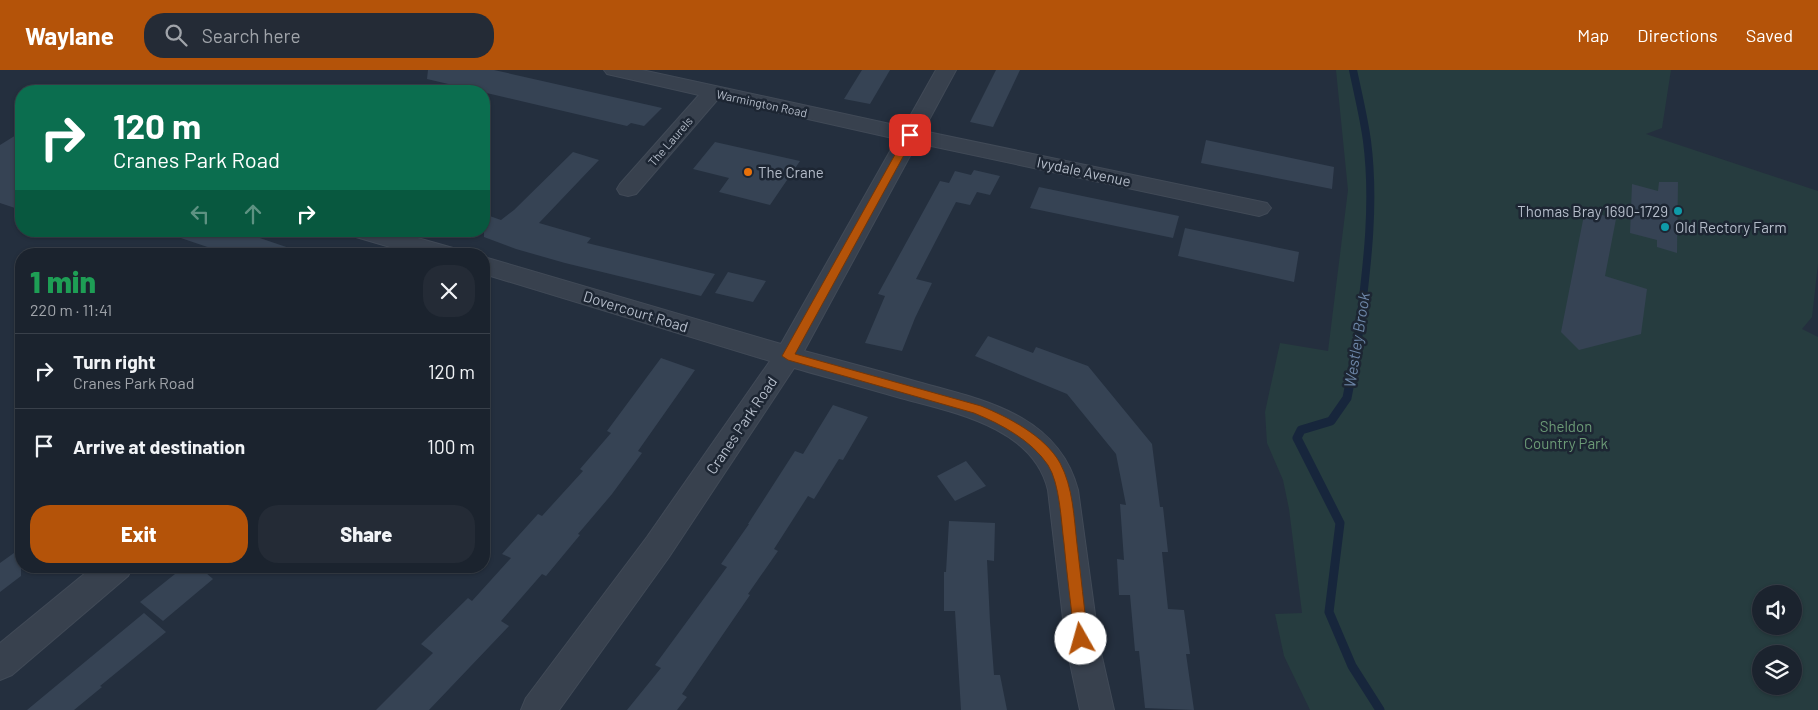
<!DOCTYPE html>
<html lang="en">
<head>
<meta charset="utf-8">
<style>
	body { margin:0; font-family:Barlow,sans-serif; background:#242b36; color:#f1f3f6; height:100vh; display:flex; flex-direction:column; font-size:19px; white-space:nowrap }
	* { box-sizing:border-box; margin:0 }
	p { font-size:16px; color:#a0a4aa }
	.icon { flex:none; width:28px; height:28px; fill:none; stroke:currentColor; stroke-width:2; stroke-linecap:round; stroke-linejoin:round }
	.map { position:relative; flex:1; overflow:hidden }
	.sheet { position:absolute; left:15px; top:178px; width:475px; height:325px; display:flex; flex-direction:column; background:#1b232e; border-radius:20px; box-shadow:0 1px 4px #0004,0 0 0 1px #39404a }
	.sheet>* { flex:none }
	.hud { position:absolute; left:15px; top:15px; width:475px; height:152px; border-radius:20px; box-shadow:0 1px 4px #0004,0 0 0 1px #39404a; background:#0b6e4f; color:#fff; overflow:hidden }
	.fabs { position:absolute; left:1752px; top:515px; display:grid; gap:10px }
	.fabs a { display:grid; place-items:center; width:50px; height:50px; border-radius:50%; background:#1b232e; box-shadow:0 1px 4px #0004,0 0 0 1px #39404a; font-size:25px }
	.pin { position:absolute; display:grid; place-items:center; width:42px; height:42px; color:#fff; margin:-21px; border-radius:10px; box-shadow:0 2px 8px #0006 }
	.me { position:absolute; width:55px; margin:-28px; rotate:353deg; stroke-linejoin:round; filter:drop-shadow(0 0 4px #0008) }
	.turn { display:flex; align-items:center; gap:18px; height:105px; padding:0 15px; font-size:22px }
	.turn .icon { width:65px; height:65px; stroke-width:2.5 }
	.turn b { display:block; font-size:35px; line-height:42px }
	.lanes { display:flex; align-items:center; height:48px; padding:0 15px; background:#0003; justify-content:center; gap:25px; direction:ltr }
	.lanes .off { opacity:.35 }
	.round { display:grid; place-items:center; flex:none; width:52px; height:52px; border-radius:20px; background:#242b36 }
	.summary { display:flex; align-items:center; justify-content:space-between; height:85px; padding:0 15px }
	h1 { font-size:30px; font-weight:800; line-height:38px; color:#1e9e55 }
	.cta { display:flex; gap:10px; margin-top:auto; padding:10px 15px }
	.cta a { flex:1; height:58px; border-radius:20px; background:#b45309; color:#fff; font-size:20px; font-weight:800; line-height:58px; text-align:center }
	.cta a+a { background:#242b36; color:#f1f3f6 }
	ul { padding:0; list-style:none }
	li { display:flex; align-items:center; gap:15px; height:75px; padding:0 15px; border-top:1px solid #39404a }
	li div { flex:1 }
	li b { display:block; font-size:19px }
	li em { font-style:normal }
	header { display:flex; align-items:center; gap:30px; box-sizing:border-box; height:70px; padding:0 25px; background:#b45309; color:#fff }
	header strong { font-size:24px }
	nav { display:flex; gap:28px; margin-inline-start:auto; font-size:18px }
	.search { width:350px; height:45px; background:#242b36; display:flex; align-items:center; gap:12px; box-sizing:border-box; padding:0 18px; border-radius:20px; color:#a0a4aa; font-size:19px }
	.map>svg:first-child { display:block }
</style>
</head>
<body>
<header>
<strong>Waylane</strong>
<div class="search"><svg class="icon" aria-label="search" viewBox="0 0 24 24"><circle cx="10" cy="10" r="6"/><path d="M15 15l6 6"/></svg>Search here</div>
<nav><a>Map</a><a>Directions</a><a>Saved</a></nav>
</header>
<div class="map">
<svg width="1818" height="640" viewBox="0 0 1818 640">
	<rect width="100%" height="100%" fill="#242f3e"/>
	<path fill="#263c3f" fill-rule="evenodd" d="M1336 0H1671L1662 58 1646 64 1818 121V194L1812 247 1802 259 1818 267V640H1310L1284 586 1275 544 1302 543 1289 439 1283 410 1267 373 1265 342 1280 273 1328 281 1348 120ZM1761 524H1794V556H1761ZM1761 584H1794V616H1761Z"/>
	<g fill="none" stroke-linecap="round" stroke-linejoin="round">
		<path stroke="#17263c" stroke-width="8" d="M1353 0C1358 24 1364 48 1367 71 1376 140 1365 210 1357 278"/>
		<polyline stroke="#17263c" stroke-width="9" points="1357,276 1347,328 1331,351 1301,360 1297,368 1340,453 1329,542 1352,596 1380,640"/>
	</g>
	<g fill="#364354">
		<polygon points="428,0 494,0 662,38 644,56 631,53 627,56 427,9"/>
		<polygon points="862,0 890,0 870,34 844,29"/>
		<polygon points="996,0 1020,0 993,57 970,52"/>
		<polygon points="21,62 21,140 0,133 0,75"/>
		<polygon points="1206,70 1334,97 1332,119 1201,93"/>
		<polygon points="715,72 800,91 770,135 719,122 729,108 693,99"/>
		<polygon points="573,82 599,90 539,153 591,168 587,173 715,204 701,226 565,193 516,179 484,167 484,144 501,150 514,140"/>
		<polygon points="974,100 1000,106 990,125 977,122 970,135 956,132 916,209 932,213 915,248 902,281 865,273 885,226 878,224 940,111 949,113 955,101 971,105"/>
		<polygon points="1659,112 1678,112 1677,183 1657,177 1657,170 1630,163 1632,114 1658,121"/>
		<polygon points="1039,117 1179,146 1173,168 1030,138"/>
		<polygon points="1585,140 1616,149 1605,206 1647,219 1641,264 1579,280 1561,262"/>
		<polygon points="1185,158 1299,182 1294,212 1178,186"/>
		<polygon points="173,161 239,161 295,180 294,184 228,184 172,165"/>
		<polygon points="728,202 766,211 753,232 715,223"/>
		<polygon points="988,266 1033,283 1036,277 1088,296 1152,374 1160,437 1163,437 1168,482 1162,482 1168,539 1184,540 1190,584 1186,584 1194,640 1145,638 1139,581 1135,581 1130,525 1119,525 1117,489 1124,490 1120,434 1126,435 1116,384 1067,324 975,286"/>
		<polygon points="661,288 695,300 638,381 642,383 612,424 578,464 580,465 546,506 542,504 501,551 509,556 429,640 376,640 433,583 421,574 468,528 472,531 511,488 502,484 538,444 542,446 583,401 580,399 611,363 607,361"/>
		<polygon points="833,335 868,347 843,390 839,389 814,429 808,426 774,479 778,481 748,524 750,525 682,624 687,627 677,640 627,640 661,598 655,595 727,497 721,494 749,454 748,454 795,381 803,384"/>
		<polygon points="966,391 986,416 955,431 937,406"/>
		<polygon points="949,451 995,453 994,491 987,490 990,552 994,605 1000,605 1007,640 961,640 955,541 944,541 944,502 946,502"/>
		<polygon points="21,478 21,506 0,522 0,493"/>
		<polygon points="185,496 198,496 213,509 163,551 140,532"/>
		<polygon points="144,543 166,562 100,616 102,617 74,640 27,640"/>
	</g>
	<g fill="none" stroke-linecap="round" stroke-linejoin="round">
		<defs>
			<g id="minor">
				<path d="M604 0H642L904 57 936 0H956L923 61 1267 133 1271 138 1267 143 1259 146 917 73 804 281C842 291 880 301 918 312 983 330 1058 344 1078 420L1099 574 1114 640H1080L1066 574 1048 420C1033 356 951 342 897 327 863 317 829 308 794 298L669 487 559 640H521L526 628 647 467 770 291 484 204V187L781 274 897 69 718 29 636 124 628 126 620 124 617 119 620 114 699 25 607 4Z"/>
				<polygon points="352,161 393,161 453,178 456,184 414,184 356,167"/>
				<polygon points="94,496 133,496 128,506 12,605 0,610 0,573"/>
			</g>
		</defs>
		<use href="#minor" stroke="#414a57" stroke-width="2"/>
		<use href="#minor" fill="#38414e" fill-rule="evenodd"/>
	</g>
	<path fill="#b45309" stroke="#753606" d="M910 62 915 65 795 284 981 336C1008 347 1045 366 1060 393 1073 417 1074 448 1077 474 1081 506 1084 537 1088 569L1086 573 1081 575 1077 573 1075 569C1071 537 1067 505 1064 473 1061 451 1060 414 1048 395 1031 370 1001 354 974 343L788 290 782 286 906 65Z"/>
	<circle fill="#e8710a" stroke="#1d2633" stroke-width="2" cx="748" cy="102" r="5"/>
	<g fill="#0f9aa8" stroke="#1d2633" stroke-width="2">
		<circle cx="1678" cy="141" r="5"/>
		<circle cx="1665" cy="157" r="5"/>
	</g>
	<g text-anchor="middle" dominant-baseline="central" stroke-width="5" stroke-linejoin="round" paint-order="stroke">
		<g font-size="12" fill="#b4bcc9" stroke="#1d2633">
			<text transform="translate(762 33) rotate(12)">Warmington Road</text>
			<text transform="translate(670 71) rotate(-49)">The Laurels</text>
		</g>
		<g font-size="15" fill="#b4bcc9" stroke="#1d2633">
			<text transform="translate(1084 101) rotate(12)">Ivydale Avenue</text>
			<text transform="translate(636 241) rotate(17)">Dovercourt Road</text>
			<text transform="translate(741 355) rotate(-56)">Cranes Park Road</text>
		</g>
		<g font-size="15" fill="#b4bcc9" stroke="#1d2633" text-anchor="start">
			<text x="758" y="102">The Crane</text>
			<text x="1668" y="141" text-anchor="end">Thomas Bray 1690-1729</text>
			<text x="1675" y="157">Old Rectory Farm</text>
		</g>
		<g font-size="15" fill="#6b9a76" stroke="#1d2633">
			<text x="1566" y="356">Sheldon<tspan x="1566" dy="17">Country Park</tspan></text>
		</g>
		<g font-size="16" font-style="italic" fill="#6d86a8" stroke="#1d2633">
			<text transform="translate(1356 270) rotate(-81)">Westley Brook</text>
		</g>
	</g>
</svg>
<div class="fabs">
<a><svg class="icon" aria-label="sound" viewBox="0 0 24 24"><path d="M4 9h4l5-4v14l-5-4H4zM17 9q2 3 0 6"/></svg></a>
<a><svg class="icon" aria-label="layers" viewBox="0 0 24 24"><path d="M12 4l9 5-9 5-9-5zM3 14l9 5 9-5"/></svg></a>
</div>
<div class="pin" style="left:910px;top:65px;background:#d93025"><svg class="icon" aria-label="arrive" viewBox="0 0 24 24"><path d="M6 21V4h12l-3 4 3 4H6"/></svg></div>
<svg class="me" style="left:1081px;top:569px" viewBox="-20 -20 40 40"><circle r="19" fill="#fff"/><path d="M0-13L10 11 0 6-10 11z" fill="#b45309"/></svg>
<div class="hud">
<div class="turn"><svg class="icon" aria-label="right" viewBox="0 0 24 24"><path d="M7 20v-9h11M14 6l5 5-5 5"/></svg><div><b>120 m</b>Cranes Park Road</div></div>
<div class="lanes"><svg class="icon off" aria-label="left" viewBox="0 0 24 24"><path d="M17 20v-9H6M10 6l-5 5 5 5"/></svg><svg class="icon off" aria-label="ahead" viewBox="0 0 24 24"><path d="M12 20V5M6 11l6-6 6 6"/></svg><svg class="icon" aria-label="right" viewBox="0 0 24 24"><path d="M7 20v-9h11M14 6l5 5-5 5"/></svg></div>
</div>
<section class="sheet">
<div class="summary"><div><h1>1 min</h1><p>220 m · 11:41</p></div><a class="round"><svg class="icon" aria-label="close" viewBox="0 0 24 24"><path d="M6 6l12 12M18 6L6 18"/></svg></a></div>
<ul>
<li><svg class="icon" aria-label="right" viewBox="0 0 24 24"><path d="M7 20v-9h11M14 6l5 5-5 5"/></svg><div><b>Turn right</b><p>Cranes Park Road</p></div><em>120 m</em></li>
<li><svg class="icon" aria-label="arrive" viewBox="0 0 24 24"><path d="M6 21V4h12l-3 4 3 4H6"/></svg><div><b>Arrive at destination</b></div><em>100 m</em></li>
</ul>
<div class="cta"><a>Exit</a><a>Share</a></div>
</section>
</div>
</body>
</html>
